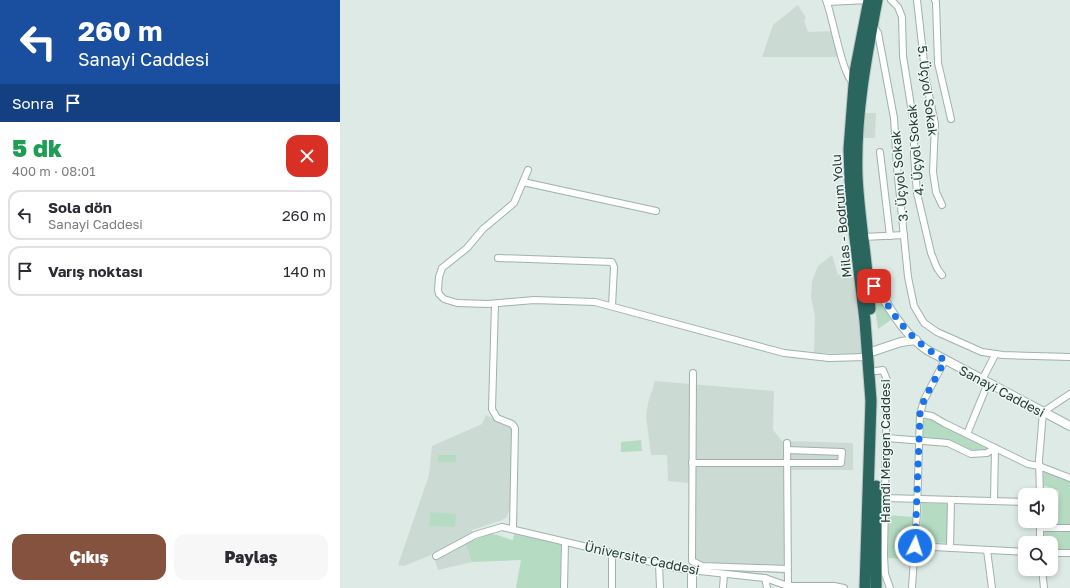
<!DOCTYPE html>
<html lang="tr">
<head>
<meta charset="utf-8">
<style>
	body { margin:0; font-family:"Golos Text",sans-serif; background:#f7f7f7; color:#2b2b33; height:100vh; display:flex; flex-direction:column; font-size:15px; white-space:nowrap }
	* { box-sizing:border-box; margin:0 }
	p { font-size:13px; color:#7c7c81 }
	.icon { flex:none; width:22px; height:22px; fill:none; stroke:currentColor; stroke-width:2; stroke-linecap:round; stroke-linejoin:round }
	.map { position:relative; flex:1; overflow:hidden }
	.details { display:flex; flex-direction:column; background:#fff; width:340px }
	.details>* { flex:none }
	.top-card { background:#1a4fa0; color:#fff; overflow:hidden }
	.controls { position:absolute; left:678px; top:488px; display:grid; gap:8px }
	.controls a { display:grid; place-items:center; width:40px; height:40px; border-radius:8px; background:#fff; box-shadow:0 2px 6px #0003; font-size:20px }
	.pin { position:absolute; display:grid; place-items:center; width:34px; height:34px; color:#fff; margin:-17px; border-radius:8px; box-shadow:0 2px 6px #0006 }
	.me { position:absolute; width:44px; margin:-22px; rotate:4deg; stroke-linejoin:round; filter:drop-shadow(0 0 3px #0008) }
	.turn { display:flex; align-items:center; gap:14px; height:84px; padding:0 12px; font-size:18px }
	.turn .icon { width:52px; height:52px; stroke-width:2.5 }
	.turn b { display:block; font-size:28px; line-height:34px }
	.then { display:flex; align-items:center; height:38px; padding:0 12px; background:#0003; gap:8px; font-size:15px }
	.round { display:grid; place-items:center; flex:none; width:42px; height:42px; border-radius:12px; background:#f7f7f7 }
	.headline { display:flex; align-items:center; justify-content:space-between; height:68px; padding:0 12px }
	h1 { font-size:24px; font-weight:800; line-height:30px; color:#1e9e55 }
	.button { display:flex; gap:8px; margin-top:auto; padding:8px 12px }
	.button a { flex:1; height:46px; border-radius:12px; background:#865240; color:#fff; font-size:16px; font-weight:800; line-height:46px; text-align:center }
	.button a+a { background:#f7f7f7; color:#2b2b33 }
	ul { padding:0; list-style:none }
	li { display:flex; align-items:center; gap:12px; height:50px; margin:0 8px 6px; padding:0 4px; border:2px solid #e1e1e2; border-radius:12px }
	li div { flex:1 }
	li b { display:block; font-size:15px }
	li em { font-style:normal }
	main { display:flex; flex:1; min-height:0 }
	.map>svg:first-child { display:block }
</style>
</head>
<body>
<main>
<section class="details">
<div class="top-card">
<div class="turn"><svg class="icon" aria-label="left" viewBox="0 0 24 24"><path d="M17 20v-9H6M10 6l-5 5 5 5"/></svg><div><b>260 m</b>Sanayi Caddesi</div></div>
<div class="then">Sonra<svg class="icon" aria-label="arrive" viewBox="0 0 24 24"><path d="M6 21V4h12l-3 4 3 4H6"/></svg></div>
</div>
<div class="headline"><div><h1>5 dk</h1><p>400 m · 08:01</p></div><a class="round" style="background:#d93025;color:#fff"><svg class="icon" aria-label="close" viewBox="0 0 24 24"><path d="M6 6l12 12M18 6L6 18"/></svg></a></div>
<ul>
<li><svg class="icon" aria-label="left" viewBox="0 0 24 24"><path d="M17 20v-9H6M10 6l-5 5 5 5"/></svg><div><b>Sola dön</b><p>Sanayi Caddesi</p></div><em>260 m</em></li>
<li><svg class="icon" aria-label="arrive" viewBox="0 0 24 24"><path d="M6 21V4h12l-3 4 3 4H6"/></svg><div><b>Varış noktası</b></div><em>140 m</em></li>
</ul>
<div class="button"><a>Çıkış</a><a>Paylaş</a></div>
</section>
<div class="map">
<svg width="730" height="588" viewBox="0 0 730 588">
	<rect width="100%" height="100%" fill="#ddeae5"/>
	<g fill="#ccdad4">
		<polygon points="458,5 466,18 464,20 468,32 492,31 499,57 422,57 433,25"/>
		<polygon points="523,113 536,113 535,138 522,138"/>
		<polygon points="492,255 498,275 516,273 526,354 474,353 475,317 471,297 472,281 478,266"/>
		<polygon points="315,381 434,391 433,430 442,441 513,443 513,470 450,470 451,574 368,569 349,565 349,483 328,481 327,455 311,455 306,416 308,403"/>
		<polygon points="146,415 161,423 173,426 170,507 167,517 162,520 132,530 135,539 125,545 132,562 98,570 93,554 64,566 58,565 89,475 92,446 142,424"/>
	</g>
	<g fill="#b5dcc2">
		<polygon points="538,297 552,319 538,329 534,300"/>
		<polygon points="590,418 647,448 645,452 631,452 614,442 583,439 584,420"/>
		<polygon points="301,440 302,451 281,452 281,442"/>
		<rect x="98" y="455" width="18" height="7"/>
		<polygon points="704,470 730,480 730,525 718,524 719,491 703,485"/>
		<polygon points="582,503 608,504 607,543 580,542"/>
		<polygon points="90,512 116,514 115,527 89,526"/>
		<polygon points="547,515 574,517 572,559 546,558"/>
		<polygon points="704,531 730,531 730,549 711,549 711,543 704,543"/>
		<path d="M149 534C159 534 163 538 173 540L174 534 222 544 221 588H176L181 560 132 562 125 544Z"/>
	</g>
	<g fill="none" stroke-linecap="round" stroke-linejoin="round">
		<defs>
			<g id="street">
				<path d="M486 0C493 17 502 76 514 84"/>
				<polyline points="551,0 558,7 562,17 563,56 574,125 574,155 577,193 591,253 597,268 602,275"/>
				<polyline points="577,0 586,80 595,124 593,172 596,192 602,205"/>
				<polyline points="595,0 596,2 598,63 611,119"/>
				<polyline points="487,2 529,0"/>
				<polyline points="532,24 538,33 554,118 557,167 568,277 574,306 584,323 597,332 642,352 663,355 730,357"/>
				<polyline points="540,152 550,236"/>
				<polyline points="188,170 174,203 143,229 127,248 102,268 99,277 98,290 99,294 104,299 117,303 148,304 194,300 255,302 444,353 489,358 528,357"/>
				<polyline points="183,182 316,211"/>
				<polyline points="523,237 564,235"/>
				<polyline points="158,258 272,262 274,267 272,306"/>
				<polyline points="155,304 152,409 157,418 172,424 175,428 173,528"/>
				<polyline points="536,371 543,370 547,380 544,556 545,574 550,588"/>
				<polyline points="353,373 352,561 362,566 447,569"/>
				<polyline points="642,380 655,355"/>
				<polyline points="580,414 592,416 604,423 688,464 699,466 730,478"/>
				<polyline points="627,434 648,383"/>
				<polyline points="547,438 608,443 631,454 647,453 655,448"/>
				<polyline points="447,443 448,588"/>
				<polyline points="352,463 501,463 502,452 447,450"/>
				<polyline points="700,495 699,460 703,412 730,394"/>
				<polyline points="545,498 685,502"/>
				<polyline points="654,501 655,448"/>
				<polyline points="700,528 730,528"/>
				<polyline points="700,543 700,521"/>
				<polyline points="575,546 685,552"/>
				<polyline points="610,548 611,500"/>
				<polyline points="647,550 652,588"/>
				<polyline points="711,553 730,553"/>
				<polyline points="96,556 135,535 162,527 341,569 425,578 448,586 494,586 504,588"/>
				<polyline points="319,564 320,588"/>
				<polyline points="702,569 704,588"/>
				<polyline points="425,578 427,588"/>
				<polyline points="224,588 225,542"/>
				<polyline points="272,588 272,552"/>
				<polyline points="383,588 384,574"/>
				<polyline points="572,588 577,511 580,414 584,400 605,360"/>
			</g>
			<g id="secondary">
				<path d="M529 286 534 285 538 288C550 311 565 335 587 350L730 426"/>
				<polyline points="534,351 561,342 576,340"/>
				<polyline points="352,588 352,571"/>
			</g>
			<g id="highway">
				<path d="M530 309C528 265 519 220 517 176 515 116 526 58 537 0"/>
				<polyline points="536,486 536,588"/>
				<polyline points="525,588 531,401 525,321 511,204 509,149 515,72 529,0"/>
			</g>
		</defs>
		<use href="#street" stroke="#a0b1ac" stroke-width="8"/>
		<use href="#secondary" stroke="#9cb6ae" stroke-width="10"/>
		<use href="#highway" stroke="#bcc4c2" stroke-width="13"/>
		<use href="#street" stroke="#fff" stroke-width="6"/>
		<use href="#secondary" stroke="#fff" stroke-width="8"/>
		<use href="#highway" stroke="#2a665d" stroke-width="11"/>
	</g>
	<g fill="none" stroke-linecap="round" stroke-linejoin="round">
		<path stroke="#1a73e8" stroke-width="7" stroke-dasharray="0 12.6" d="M534 286 538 288C554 319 574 343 605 360L584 400 580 414 575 546"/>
	</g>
	<g text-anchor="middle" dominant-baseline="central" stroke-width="3" stroke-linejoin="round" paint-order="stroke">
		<g font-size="13" fill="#1f3934" stroke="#eef6f3">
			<text transform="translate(588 91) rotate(83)">5. Üçyol Sokak</text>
			<text transform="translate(575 150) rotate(-95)">4. Üçyol Sokak</text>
			<text transform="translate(559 176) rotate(-95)">3. Üçyol Sokak</text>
			<text transform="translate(501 216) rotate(-95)">Milas - Bodrum Yolu</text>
			<text transform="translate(662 391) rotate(28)">Sanayi Caddesi</text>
			<text transform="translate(545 451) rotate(-90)">Hamdi Mergen Caddesi</text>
			<text transform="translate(302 558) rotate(12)">Üniversite Caddesi</text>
		</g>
	</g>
</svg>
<div class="controls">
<a><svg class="icon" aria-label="sound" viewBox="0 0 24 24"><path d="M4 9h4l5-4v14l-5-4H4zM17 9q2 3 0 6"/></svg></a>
<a><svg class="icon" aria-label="search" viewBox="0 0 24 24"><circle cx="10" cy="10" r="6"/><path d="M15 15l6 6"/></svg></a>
</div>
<div class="pin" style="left:534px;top:286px;background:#d93025"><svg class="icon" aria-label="arrive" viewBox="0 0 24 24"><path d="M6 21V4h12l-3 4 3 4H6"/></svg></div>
<svg class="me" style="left:575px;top:546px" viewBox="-20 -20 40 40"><circle r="17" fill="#1a73e8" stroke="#fff" stroke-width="3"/><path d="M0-11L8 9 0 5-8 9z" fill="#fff"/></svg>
</div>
</main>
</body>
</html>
